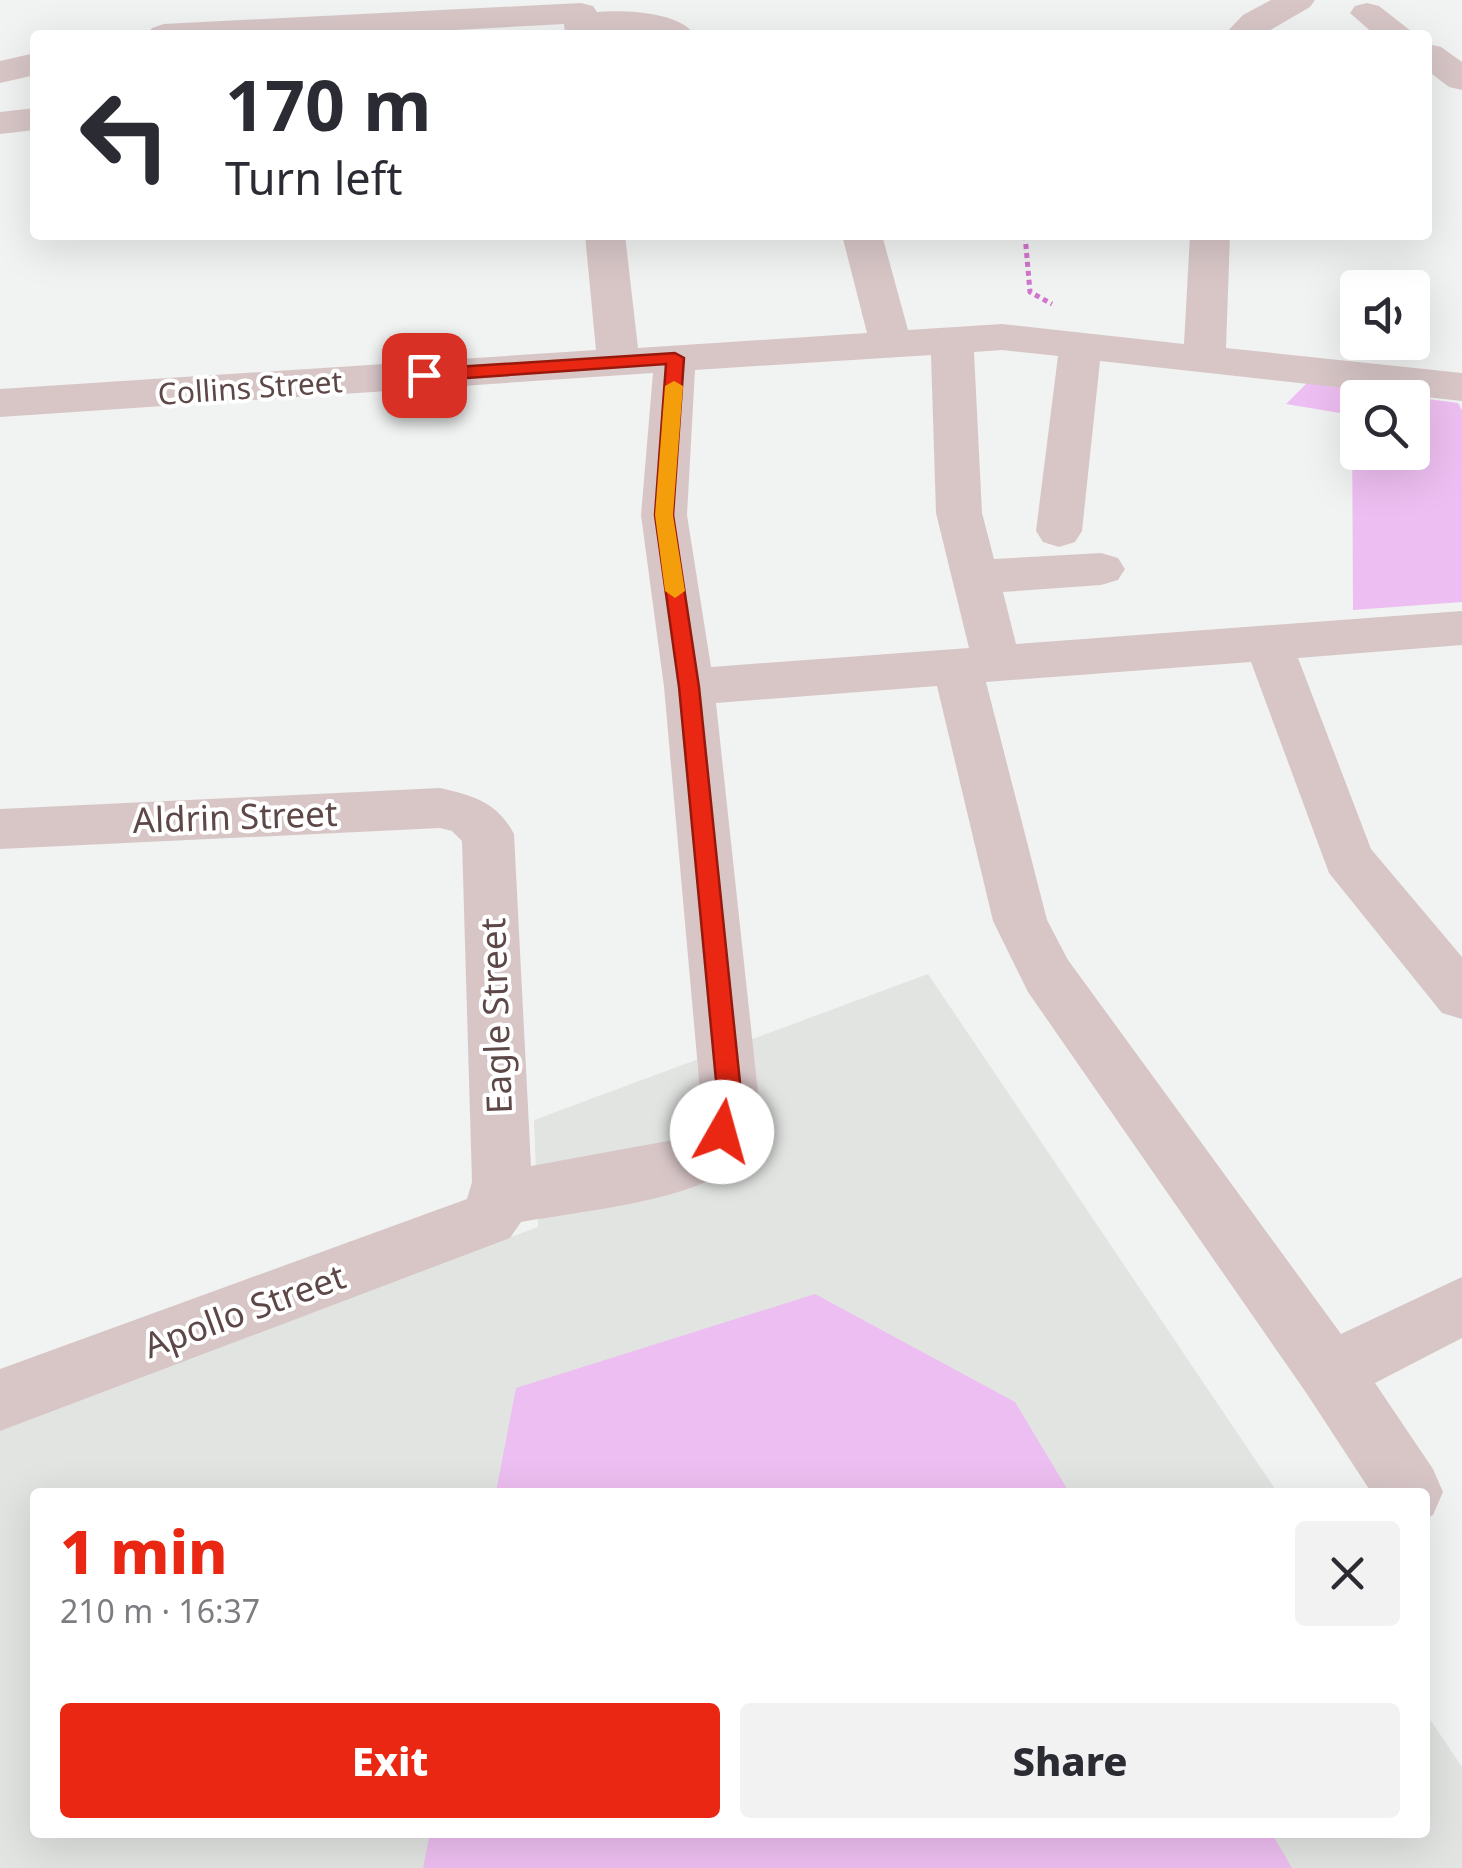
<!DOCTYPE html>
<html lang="en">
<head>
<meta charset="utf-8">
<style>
	body { margin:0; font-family:"Noto Sans",sans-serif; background:#f2f2f3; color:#2b2b33; height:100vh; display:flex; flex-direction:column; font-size:38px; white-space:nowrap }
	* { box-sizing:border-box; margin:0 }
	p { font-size:32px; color:#7c7c81 }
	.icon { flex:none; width:55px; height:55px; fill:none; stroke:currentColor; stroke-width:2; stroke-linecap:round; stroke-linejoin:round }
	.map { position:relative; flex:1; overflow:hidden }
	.sheet { position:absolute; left:30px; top:1488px; width:1400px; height:350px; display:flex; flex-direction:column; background:#fff; border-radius:10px; box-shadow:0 10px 40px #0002 }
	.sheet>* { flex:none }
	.banner { position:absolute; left:30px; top:30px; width:1402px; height:210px; border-radius:10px; box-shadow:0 10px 40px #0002; background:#fff; color:#2b2b33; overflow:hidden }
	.controls { position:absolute; left:1340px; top:270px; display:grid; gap:20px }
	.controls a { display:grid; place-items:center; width:90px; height:90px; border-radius:10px; background:#fff; box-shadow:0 10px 40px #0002; font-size:50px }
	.pin { position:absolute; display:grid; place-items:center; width:85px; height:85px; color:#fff; margin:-42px; border-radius:20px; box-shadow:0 5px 15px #0006 }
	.me { position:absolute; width:110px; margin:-55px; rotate:7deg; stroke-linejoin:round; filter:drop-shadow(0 0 8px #0008) }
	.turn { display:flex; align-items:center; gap:35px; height:210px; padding:0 30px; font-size:45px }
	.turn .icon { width:130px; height:130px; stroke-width:2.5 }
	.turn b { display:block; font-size:70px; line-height:85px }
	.round { display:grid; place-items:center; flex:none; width:105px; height:105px; border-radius:10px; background:#f2f2f3 }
	.overview { display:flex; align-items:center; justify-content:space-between; height:170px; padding:0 30px }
	h1 { font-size:60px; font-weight:800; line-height:75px; color:#e92713 }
	.primary-button { display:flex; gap:20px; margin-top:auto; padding:20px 30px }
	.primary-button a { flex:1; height:115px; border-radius:10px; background:#e92713; color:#fff; font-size:40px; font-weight:800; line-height:115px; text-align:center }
	.primary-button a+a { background:#f2f2f3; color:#2b2b33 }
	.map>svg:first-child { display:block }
</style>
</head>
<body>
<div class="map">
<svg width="1462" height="1868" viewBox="0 0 1462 1868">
	<rect width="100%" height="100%" fill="#f0f3f1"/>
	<polygon fill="#e2e4e2" points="928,974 1277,1492 35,1492 35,1832 1425,1832 1425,1712 1462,1767 1462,1868 0,1868 0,1426 538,1227 534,1120"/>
	<g fill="#edbef1" fill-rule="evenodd">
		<path d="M1307 383 1458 403 1462 410V602L1353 610 1352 415 1286 404ZM1358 398H1412V452H1358Z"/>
		<polygon points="815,1294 1015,1402 1069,1492 496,1492 516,1388"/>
		<polygon points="430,1833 1271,1832 1292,1868 423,1868"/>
	</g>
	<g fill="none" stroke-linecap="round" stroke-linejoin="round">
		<polyline stroke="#d074cd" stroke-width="5" stroke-dasharray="5 4" stroke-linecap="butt" points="1025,235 1030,292 1052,304"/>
		<g fill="#d8c6c7" fill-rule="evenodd">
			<polygon points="1271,0 1315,0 1310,7 1262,35 1224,35 1243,15"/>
			<path d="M581 3 593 6 597 12C624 10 678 11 695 35H643L630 31 565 35 564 24 364 35H146L152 28 164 24Z"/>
			<polygon points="1367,3 1379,6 1416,35 1375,35 1350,13 1355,6"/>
			<polygon points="1428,44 1441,47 1462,62 1462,90 1449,87 1428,71"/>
			<polygon points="35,53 35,75 0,83 0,61"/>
			<polygon points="35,108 35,130 0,134 0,112"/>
			<path d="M585 235H625L638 348 867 333 842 235H882L908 330 1002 324 1184 344 1190 235H1230L1226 348 1462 373V401L1100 361 1082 531 1075 542 1059 547 1043 542 1036 531 1058 356 1002 350 974 352 982 513 994 559 1101 553 1118 558 1125 569 1118 580 1101 585 1003 592 1016 644 1462 611V645L1298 658 1371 849 1462 957V1019L1442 1013 1329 873 1251 662 986 682 1047 920 1068 960 1341 1334 1462 1277V1338L1375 1383 1433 1469 1443 1492 1433 1515 1425 1519V1492H1371L1307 1394 1028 992 993 921 937 686 716 703 759 1102C754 1123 747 1150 731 1166 698 1200 570 1213 521 1222L510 1238 0 1431V1369L467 1199 472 1182 462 841 452 831 440 828 0 849V809L440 788C474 796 497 802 514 834L531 1166 673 1140 693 1125 701 1102 664 687 641 515 653 373 0 417V389L596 350ZM931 355 936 513 969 648 711 667 687 515 695 370Z"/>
		</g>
	</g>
	<polygon fill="#e92713" stroke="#97190c" stroke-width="2.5" points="675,353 684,358 673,515 699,687 742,1102 731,1139 722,1142 713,1139 710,1132 718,1102 679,687 655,515 666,364 424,381 415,375 424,369"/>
	<polygon fill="#f59e0b" points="674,381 683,386 673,515 685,591 675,598 665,591 655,515 665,386"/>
	<g text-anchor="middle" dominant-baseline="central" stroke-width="8" stroke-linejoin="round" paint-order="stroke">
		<g font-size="30" fill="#5e4747" stroke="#fff">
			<text transform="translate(250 387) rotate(-4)">Collins Street</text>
		</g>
		<g font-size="35" fill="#5e4747" stroke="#fff">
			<text transform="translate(235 816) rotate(-2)">Aldrin Street</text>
			<text transform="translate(495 1016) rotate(-92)">Eagle Street</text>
			<text transform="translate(244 1310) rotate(-20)">Apollo Street</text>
		</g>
	</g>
</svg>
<div class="controls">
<a><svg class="icon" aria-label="sound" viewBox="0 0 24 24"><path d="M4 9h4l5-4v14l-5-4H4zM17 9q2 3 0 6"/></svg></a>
<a><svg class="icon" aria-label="search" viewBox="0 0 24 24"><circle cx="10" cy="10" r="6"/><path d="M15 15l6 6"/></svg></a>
</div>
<div class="pin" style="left:424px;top:375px;background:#d93025"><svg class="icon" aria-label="arrive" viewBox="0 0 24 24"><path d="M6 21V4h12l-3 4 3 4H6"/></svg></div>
<svg class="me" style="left:722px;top:1132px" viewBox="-20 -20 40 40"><circle r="19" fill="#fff"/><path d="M0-13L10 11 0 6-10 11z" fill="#e92713"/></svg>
<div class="banner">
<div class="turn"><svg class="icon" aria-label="left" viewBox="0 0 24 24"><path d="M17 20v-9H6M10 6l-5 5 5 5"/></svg><div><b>170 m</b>Turn left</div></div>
</div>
<section class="sheet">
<div class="overview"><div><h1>1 min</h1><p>210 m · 16:37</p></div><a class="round"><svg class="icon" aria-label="close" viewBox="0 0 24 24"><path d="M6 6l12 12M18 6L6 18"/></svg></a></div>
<div class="primary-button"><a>Exit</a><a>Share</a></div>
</section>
</div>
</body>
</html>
